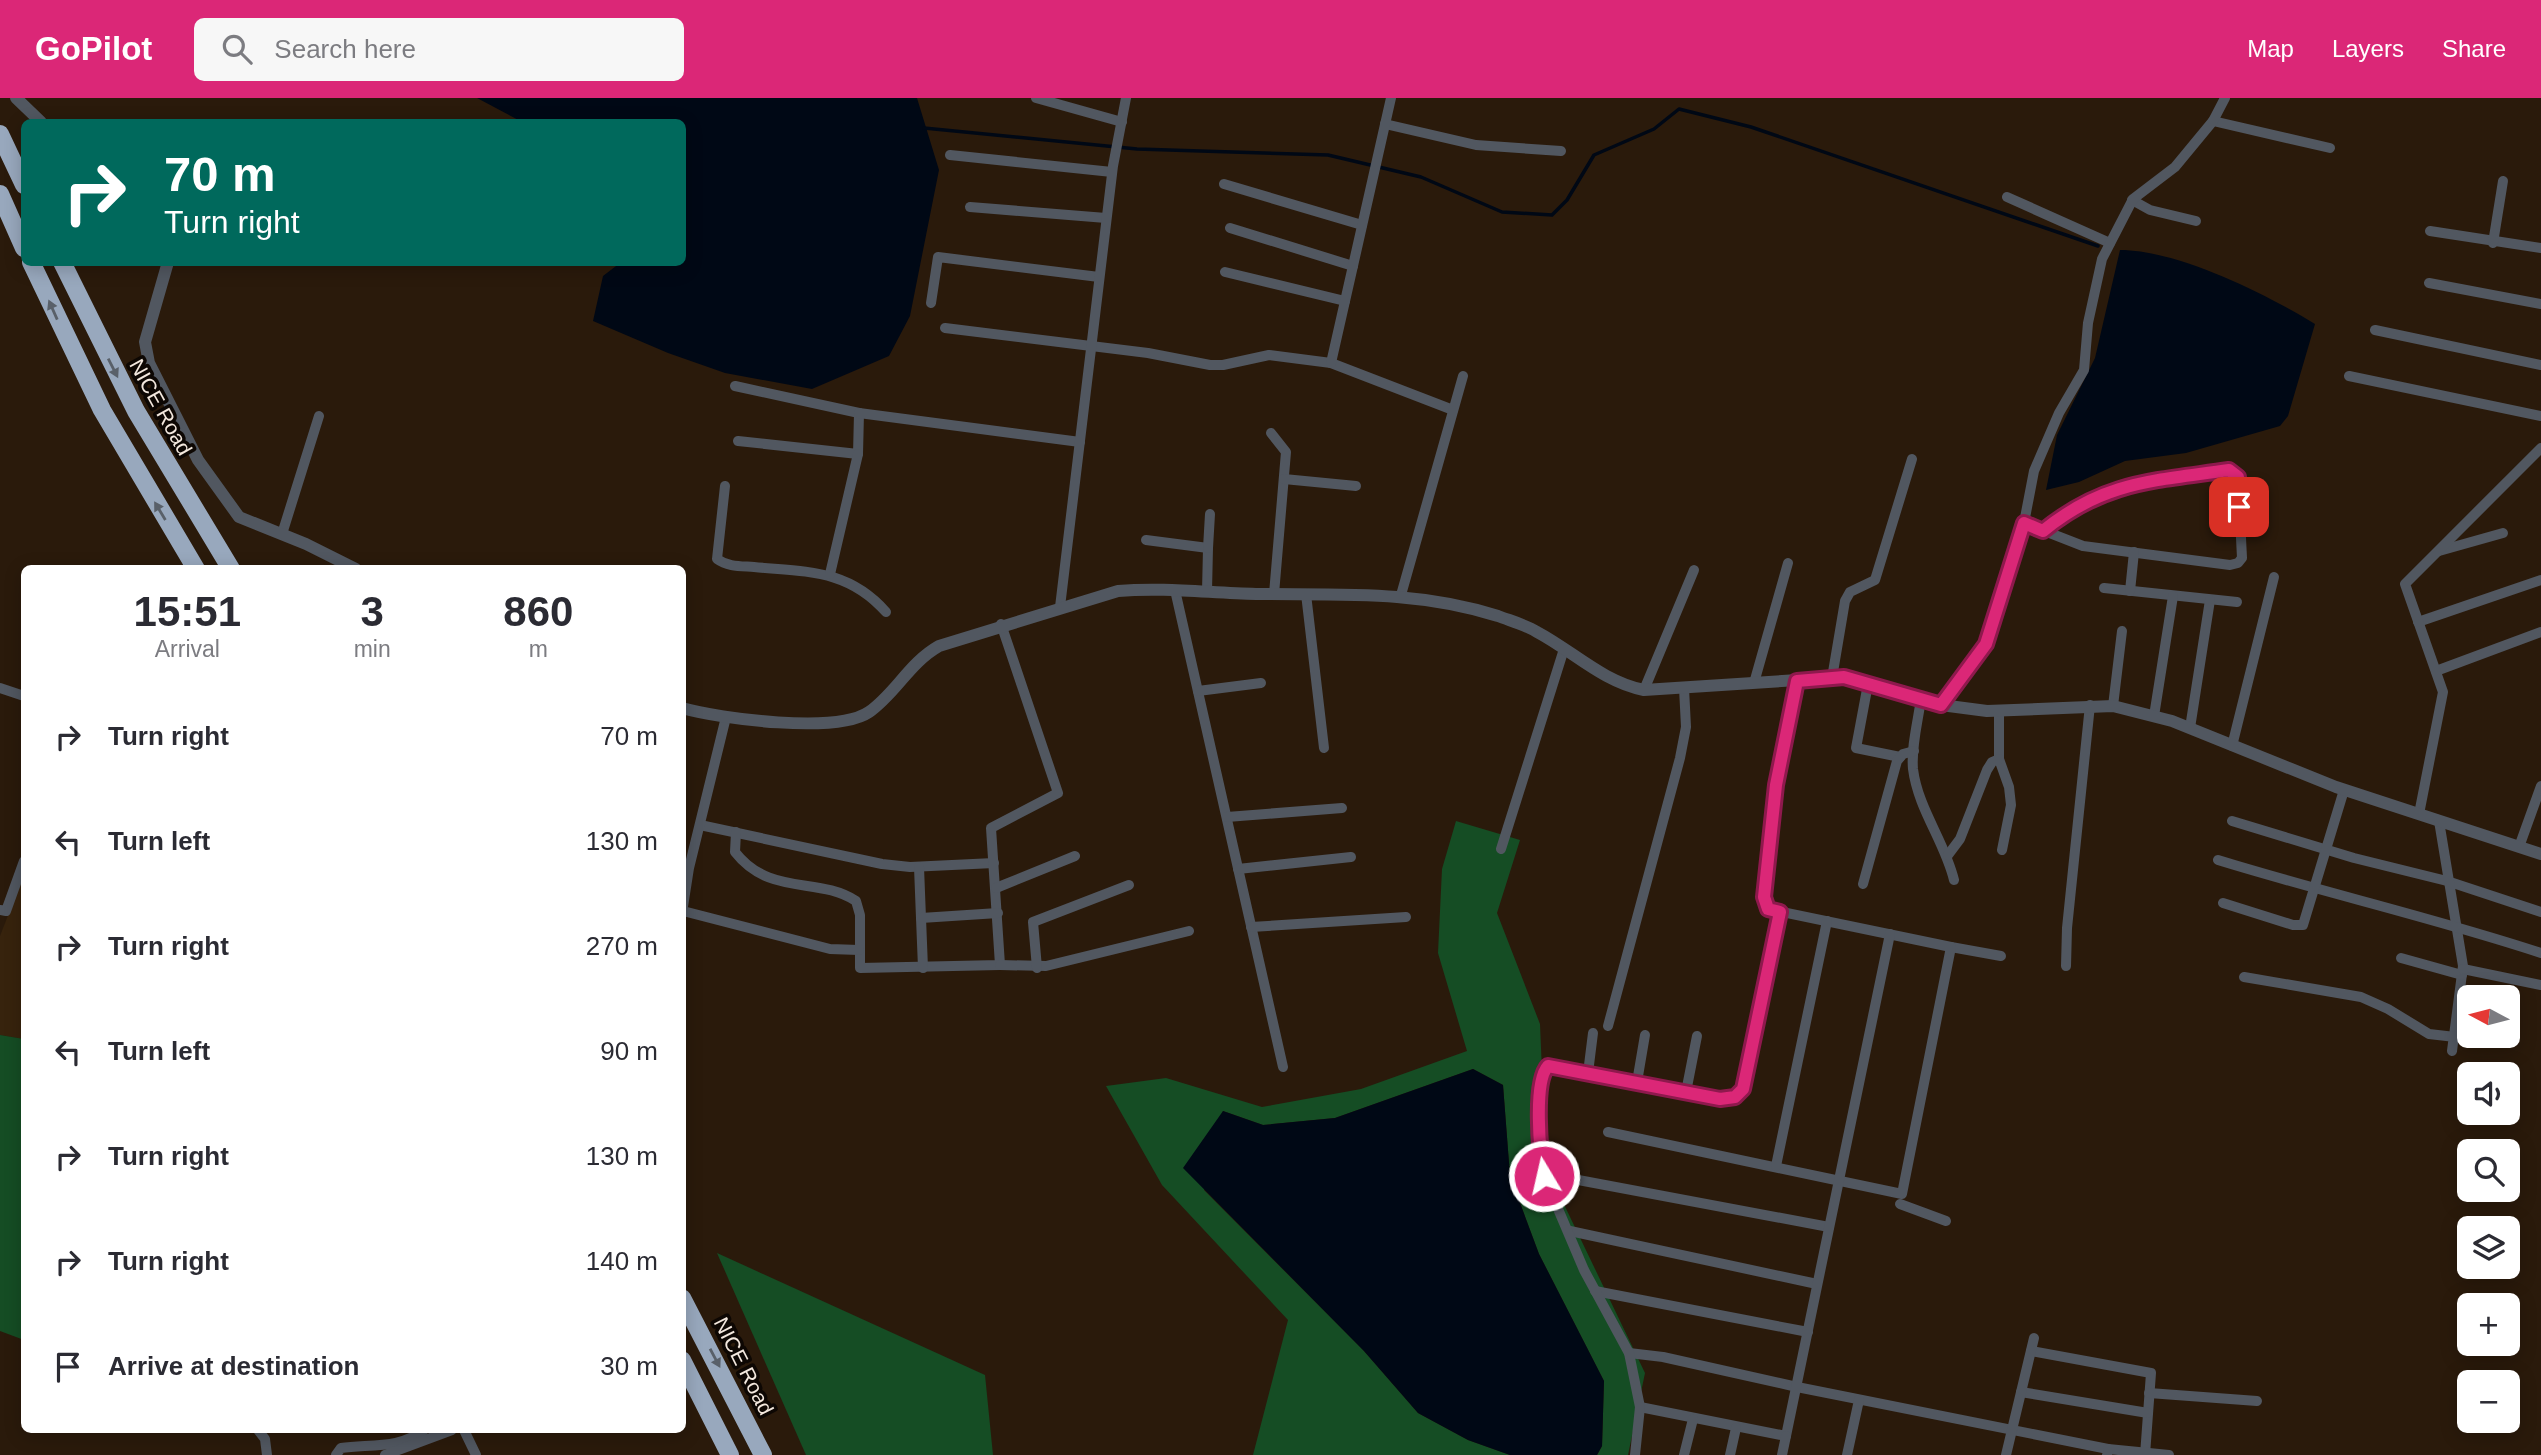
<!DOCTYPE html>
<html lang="en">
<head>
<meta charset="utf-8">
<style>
	body { margin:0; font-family:Arial,sans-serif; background:#f7f7f7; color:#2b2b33; height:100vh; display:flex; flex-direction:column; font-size:26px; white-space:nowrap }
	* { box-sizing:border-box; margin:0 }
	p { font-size:23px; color:#7c7c81 }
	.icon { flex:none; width:38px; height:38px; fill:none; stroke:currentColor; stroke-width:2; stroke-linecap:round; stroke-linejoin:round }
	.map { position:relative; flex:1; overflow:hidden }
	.side { position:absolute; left:21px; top:467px; width:665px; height:868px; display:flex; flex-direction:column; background:#fff; border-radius:10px; box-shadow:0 4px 18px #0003 }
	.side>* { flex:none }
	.guide { position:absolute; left:21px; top:21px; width:665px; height:147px; border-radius:10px; box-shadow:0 4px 18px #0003; background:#00695c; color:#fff; overflow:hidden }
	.needle { width:46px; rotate:277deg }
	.buttons { position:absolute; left:2457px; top:887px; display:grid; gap:14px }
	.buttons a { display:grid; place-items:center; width:63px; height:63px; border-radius:10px; background:#fff; box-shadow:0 4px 18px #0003; font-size:35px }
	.pin { position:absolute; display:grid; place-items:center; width:60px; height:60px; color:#fff; margin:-30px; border-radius:14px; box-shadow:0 4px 10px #0006 }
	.me { position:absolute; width:77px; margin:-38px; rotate:351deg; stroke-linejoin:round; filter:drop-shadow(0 0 5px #0008) }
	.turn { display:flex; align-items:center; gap:24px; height:147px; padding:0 28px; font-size:32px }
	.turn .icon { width:91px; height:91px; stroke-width:2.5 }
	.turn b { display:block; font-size:49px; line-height:60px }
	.eta { display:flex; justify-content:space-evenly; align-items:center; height:119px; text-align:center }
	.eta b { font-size:42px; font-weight:700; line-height:49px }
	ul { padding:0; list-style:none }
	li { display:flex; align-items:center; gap:21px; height:105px; padding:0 28px }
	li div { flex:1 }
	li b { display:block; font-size:26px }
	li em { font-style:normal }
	header { display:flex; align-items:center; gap:42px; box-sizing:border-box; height:98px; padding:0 35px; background:#db2777; color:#fff }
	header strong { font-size:33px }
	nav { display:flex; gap:38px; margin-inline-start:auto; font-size:24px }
	.search { width:490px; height:63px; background:#f7f7f7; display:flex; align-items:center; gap:18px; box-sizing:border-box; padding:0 24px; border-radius:10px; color:#7c7c81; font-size:26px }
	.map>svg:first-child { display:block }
</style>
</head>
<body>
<header>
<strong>GoPilot</strong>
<div class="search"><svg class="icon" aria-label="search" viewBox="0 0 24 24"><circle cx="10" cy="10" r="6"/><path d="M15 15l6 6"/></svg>Search here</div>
<nav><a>Map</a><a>Layers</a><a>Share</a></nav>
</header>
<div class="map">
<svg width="2541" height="1357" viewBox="0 0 2541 1357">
	<rect width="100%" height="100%" fill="#2a1a0b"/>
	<polygon fill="#37230d" points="24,776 24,941 0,937 0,838"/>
	<g fill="#154d24">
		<polygon points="1456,723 1520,742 1497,815 1540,926 1546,1069 1645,1275 1628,1357 1597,1357 1602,1348 1604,1283 1539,1156 1510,1078 1503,987 1473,971 1335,1020 1263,1027 1223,1013 1204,1092 1364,1253 1418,1315 1468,1342 1510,1357 1253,1357 1288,1222 1162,1087 1106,988 1166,980 1262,1009 1361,991 1467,953 1438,855 1442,771"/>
		<polygon points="0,937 24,941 24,1242 0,1233"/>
		<polygon points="717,1155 985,1277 993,1357 806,1357"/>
	</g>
	<g fill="#000815">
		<polygon points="477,0 917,0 939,72 910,218 889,258 812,291 725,275 668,255 593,223 603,178 620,165 682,164 682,24 522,24"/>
		<path d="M2120 152C2178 152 2266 196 2315 226L2288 318 2280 328 2186 355 2125 363 2079 384 2046 392 2057 337 2095 260Z"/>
		<polygon points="1473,971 1503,987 1510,1078 1539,1156 1604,1283 1602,1348 1597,1357 1510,1357 1468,1342 1418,1315 1364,1253 1183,1070 1223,1013 1263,1027 1335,1020"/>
	</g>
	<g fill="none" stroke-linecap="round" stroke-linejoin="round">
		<polyline stroke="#000815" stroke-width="3.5" points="924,30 1137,51 1328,57 1421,79 1502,114 1552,117 1567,102 1594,57 1654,31 1679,11 1751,29 2098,148"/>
		<g stroke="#515760" stroke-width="10">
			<polyline points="1036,0 1122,24"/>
			<polyline points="2213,23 2330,50"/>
			<polyline points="1385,26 1476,47 1561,53"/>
			<polyline points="950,57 1112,74"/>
			<polyline points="1224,86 1362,127"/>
			<polyline points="2007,99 2110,145"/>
			<polyline points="2132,102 2150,112 2196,123"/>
			<polyline points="970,109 1106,120"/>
			<polyline points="1230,130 1353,168"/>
			<polyline points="2430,133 2541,150"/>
			<polyline points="2493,145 2503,83"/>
			<polyline points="1225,174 1345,203"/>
			<polyline points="2429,185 2541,206"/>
			<polyline points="931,205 938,159 1099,179"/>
			<polyline points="945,230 1148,255 1210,267 1223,267 1269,257 1331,265 1453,312"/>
			<polyline points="2375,232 2541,267"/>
			<polyline points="1331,265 1391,0"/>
			<polyline points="2349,278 2541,318"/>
			<polyline points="735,288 859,315 858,356 738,343"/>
			<polyline points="859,315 1080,344"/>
			<polyline points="1271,335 1286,354 1274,496"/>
			<polyline points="1284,381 1356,388"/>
			<path d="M725 388 717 461C728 469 741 468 754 469 807 474 848 471 886 514"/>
			<path d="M2024 425 2083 448 2230 467 2238 465 2242 460 2238 379 2229 372C2154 382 2104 383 2043 433"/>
			<polyline points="282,436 319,318"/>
			<polyline points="1146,442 1208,450 1207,493"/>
			<polyline points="1208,450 1210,416"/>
			<polyline points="2439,453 2503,435"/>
			<polyline points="830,476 858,356"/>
			<polyline points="2104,490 2237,504"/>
			<polyline points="1175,492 1283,969"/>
			<polyline points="2130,493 2134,454"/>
			<polyline points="1306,496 1324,650"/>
			<polyline points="1401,497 1463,278"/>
			<polyline points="1060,509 1113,68 1126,0"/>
			<polyline points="2418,524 2541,482"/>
			<polyline points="2436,573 2541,534"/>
			<polyline points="1832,580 1845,503 1850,494 1875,482 1912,361"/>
			<polyline points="1754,585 1788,465"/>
			<polyline points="1868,586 1856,650 1900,659"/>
			<polyline points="0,590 24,598"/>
			<polyline points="1644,592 1694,472"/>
			<polyline points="1198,593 1261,585"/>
			<path d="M1921 601C1918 623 1911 649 1913 671 1918 711 1945 744 1954 782"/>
			<polyline points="1941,607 1986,546 2024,425 2034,373 2059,315 2084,272 2088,225 2102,161 2133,101 2175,69 2213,23 2225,0"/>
			<polyline points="2113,608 2122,533"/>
			<polyline points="1999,614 1999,661 2009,689 2011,707 2002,752"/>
			<polyline points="2154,618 2173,498"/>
			<polyline points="2190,630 2210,502"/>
			<polyline points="2232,648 2274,479"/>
			<polyline points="2419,716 2443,594 2405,486 2541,350"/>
			<polyline points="1227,719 1342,710"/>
			<polyline points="2232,723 2354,760 2447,783 2541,814"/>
			<polyline points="2439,723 2463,868 2452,953"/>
			<polyline points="700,727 882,766 910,769 994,765"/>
			<path d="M736 734 735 754C770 799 818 778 856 803L860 817V870L1000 867 991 730 1058 695 1001 526"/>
			<polyline points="2519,749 2541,688"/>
			<polyline points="1501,751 1564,551"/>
			<polyline points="1948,757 1960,741 1987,672 1992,664 1999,661"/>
			<path d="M2218 762C2325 795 2435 820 2541 855"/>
			<polyline points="919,769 921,820"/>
			<polyline points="1238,771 1351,759"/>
			<polyline points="1863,786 1897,663 1903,656 1914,653"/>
			<polyline points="996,790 1075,758"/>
			<polyline points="2223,805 2293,827 2303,827 2344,692"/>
			<polyline points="0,812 6,813 24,763"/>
			<polyline points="683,813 830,851 859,852"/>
			<polyline points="682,815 689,770 726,619"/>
			<polyline points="1251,829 1406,819"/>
			<polyline points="1951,849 2001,858"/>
			<polyline points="2401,860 2462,877"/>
			<polyline points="1000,867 1046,868 1189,833"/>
			<polyline points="2066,868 2067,830 2090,607"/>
			<polyline points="923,870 921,820 998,815"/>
			<polyline points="1037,870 1033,824 1129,787"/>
			<polyline points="2463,871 2541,887"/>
			<polyline points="2244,879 2361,899 2388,911 2429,936 2455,939"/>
			<polyline points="1608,928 1680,660 1686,629 1684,590"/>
			<polyline points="1588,975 1593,935"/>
			<polyline points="1637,984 1645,937"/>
			<polyline points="1686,994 1697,938"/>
			<polyline points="1608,1034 1902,1096 1951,849 1768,811 1764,799 1776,687 1797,583"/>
			<polyline points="1776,1068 1827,823"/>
			<polyline points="1544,1078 1557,1078 1829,1129"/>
			<polyline points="1900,1106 1946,1123"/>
			<polyline points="1570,1133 1817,1186"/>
			<polyline points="1595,1193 1808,1234"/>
			<polyline points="2031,1253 2151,1275 2145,1357"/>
			<polyline points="1629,1255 1663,1259 1797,1289 2108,1351 2107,1357"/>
			<polyline points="2021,1294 2148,1315"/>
			<polyline points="2149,1295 2257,1303"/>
			<polyline points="1640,1309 1786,1338 1890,836"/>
			<polyline points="258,1332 265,1341 267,1357"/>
			<polyline points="464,1332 476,1357"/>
			<polyline points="2108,1351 2169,1357"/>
			<path d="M336 1357 341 1350C370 1346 400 1351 424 1332"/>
			<polyline points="385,1357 452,1332"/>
			<polyline points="1635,1357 1640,1309 1629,1255 1584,1172 1544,1078 1539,1050 1544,971 1554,968 1720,1001 1740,997 1780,814"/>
			<polyline points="1684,1357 1693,1321"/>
			<polyline points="1730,1357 1736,1330"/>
			<polyline points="1782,1357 1786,1338"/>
			<polyline points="1847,1357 1859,1302"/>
			<polyline points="2006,1357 2034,1240"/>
		</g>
		<g stroke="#515760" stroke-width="12">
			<polyline points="16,0 41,24"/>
			<polyline points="168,164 145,244 149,265 198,362 239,419 306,446 356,471"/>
			<path d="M682 610C721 621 837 636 869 614 896 595 909 565 939 548L1118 493C1164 489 1209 495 1256 496 1339 497 1417 492 1498 518 1511 523 1526 527 1537 534 1573 553 1603 584 1644 592L1844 579 1941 607 1987 613 2113 608 2172 623 2336 689 2541 756"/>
		</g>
		<g stroke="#98a8bd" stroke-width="18">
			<polyline points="0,36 24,87"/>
			<polyline points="0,96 24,150"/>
			<polyline points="31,164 102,312 196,471"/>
			<polyline points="62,164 136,313 231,471"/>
			<polyline points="682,1200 763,1357"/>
			<polyline points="682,1262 730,1357"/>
		</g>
	</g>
	<defs><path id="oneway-solid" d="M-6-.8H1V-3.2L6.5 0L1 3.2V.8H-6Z" transform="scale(1.75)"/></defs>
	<g fill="#596069">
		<use href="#oneway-solid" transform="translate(53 212) rotate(-114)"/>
		<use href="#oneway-solid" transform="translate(113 270) rotate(63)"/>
		<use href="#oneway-solid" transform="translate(160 413) rotate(-121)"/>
		<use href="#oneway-solid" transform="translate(715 1260) rotate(62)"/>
	</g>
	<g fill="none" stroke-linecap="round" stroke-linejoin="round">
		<defs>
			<path id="route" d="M1544 1078C1540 1057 1533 984 1548 968L1720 1001 1735 999 1743 991 1780 814 1768 811 1764 799 1776 687 1797 583 1844 579 1941 607 1986 546 2024 425 2043 433C2104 383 2154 383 2229 372L2238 379 2239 409"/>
		</defs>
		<use href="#route" stroke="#8e194d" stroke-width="18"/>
		<use href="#route" stroke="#db2777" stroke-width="12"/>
	</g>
	<g text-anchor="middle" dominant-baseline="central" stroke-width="7" stroke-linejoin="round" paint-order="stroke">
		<g font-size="21" fill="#f3e8de" stroke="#0d0703">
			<text transform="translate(161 309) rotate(61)">NICE Road</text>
			<text transform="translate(744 1268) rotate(63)">NICE Road</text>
		</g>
	</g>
</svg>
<div class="buttons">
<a><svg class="needle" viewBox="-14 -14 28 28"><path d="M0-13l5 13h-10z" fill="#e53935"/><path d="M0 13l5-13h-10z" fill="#7c7c81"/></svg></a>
<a><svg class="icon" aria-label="sound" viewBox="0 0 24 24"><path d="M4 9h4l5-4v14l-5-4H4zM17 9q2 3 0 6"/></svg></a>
<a><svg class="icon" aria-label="search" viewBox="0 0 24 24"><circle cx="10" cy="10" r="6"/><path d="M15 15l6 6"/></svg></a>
<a><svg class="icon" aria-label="layers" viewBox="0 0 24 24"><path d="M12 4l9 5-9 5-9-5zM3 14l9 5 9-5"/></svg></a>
<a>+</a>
<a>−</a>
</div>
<div class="pin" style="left:2239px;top:409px;background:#d93025"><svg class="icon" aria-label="arrive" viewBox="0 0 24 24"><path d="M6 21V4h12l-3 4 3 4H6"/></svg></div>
<svg class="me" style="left:1544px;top:1078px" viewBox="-20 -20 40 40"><circle r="17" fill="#db2777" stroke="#fff" stroke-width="3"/><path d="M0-11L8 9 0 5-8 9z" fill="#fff"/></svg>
<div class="guide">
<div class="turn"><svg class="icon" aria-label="right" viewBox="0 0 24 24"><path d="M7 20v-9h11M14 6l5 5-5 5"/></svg><div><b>70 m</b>Turn right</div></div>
</div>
<section class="side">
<div class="eta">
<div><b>15:51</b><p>Arrival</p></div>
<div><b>3</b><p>min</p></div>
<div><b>860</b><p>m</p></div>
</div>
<ul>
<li><svg class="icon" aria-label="right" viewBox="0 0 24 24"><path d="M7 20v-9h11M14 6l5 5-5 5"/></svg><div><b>Turn right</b></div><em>70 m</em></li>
<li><svg class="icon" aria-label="left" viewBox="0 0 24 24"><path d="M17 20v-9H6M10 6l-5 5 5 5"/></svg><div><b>Turn left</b></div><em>130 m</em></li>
<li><svg class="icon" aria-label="right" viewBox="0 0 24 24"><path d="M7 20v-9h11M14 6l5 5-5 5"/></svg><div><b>Turn right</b></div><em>270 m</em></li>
<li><svg class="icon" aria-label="left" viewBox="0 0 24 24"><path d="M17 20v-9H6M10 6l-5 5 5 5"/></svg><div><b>Turn left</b></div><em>90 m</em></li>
<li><svg class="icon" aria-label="right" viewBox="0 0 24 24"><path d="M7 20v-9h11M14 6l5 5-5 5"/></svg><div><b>Turn right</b></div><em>130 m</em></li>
<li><svg class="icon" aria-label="right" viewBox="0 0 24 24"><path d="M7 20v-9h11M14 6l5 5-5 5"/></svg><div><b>Turn right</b></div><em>140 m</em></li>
<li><svg class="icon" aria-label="arrive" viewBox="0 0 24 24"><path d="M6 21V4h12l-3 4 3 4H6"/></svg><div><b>Arrive at destination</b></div><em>30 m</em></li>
</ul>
</section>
</div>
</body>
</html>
